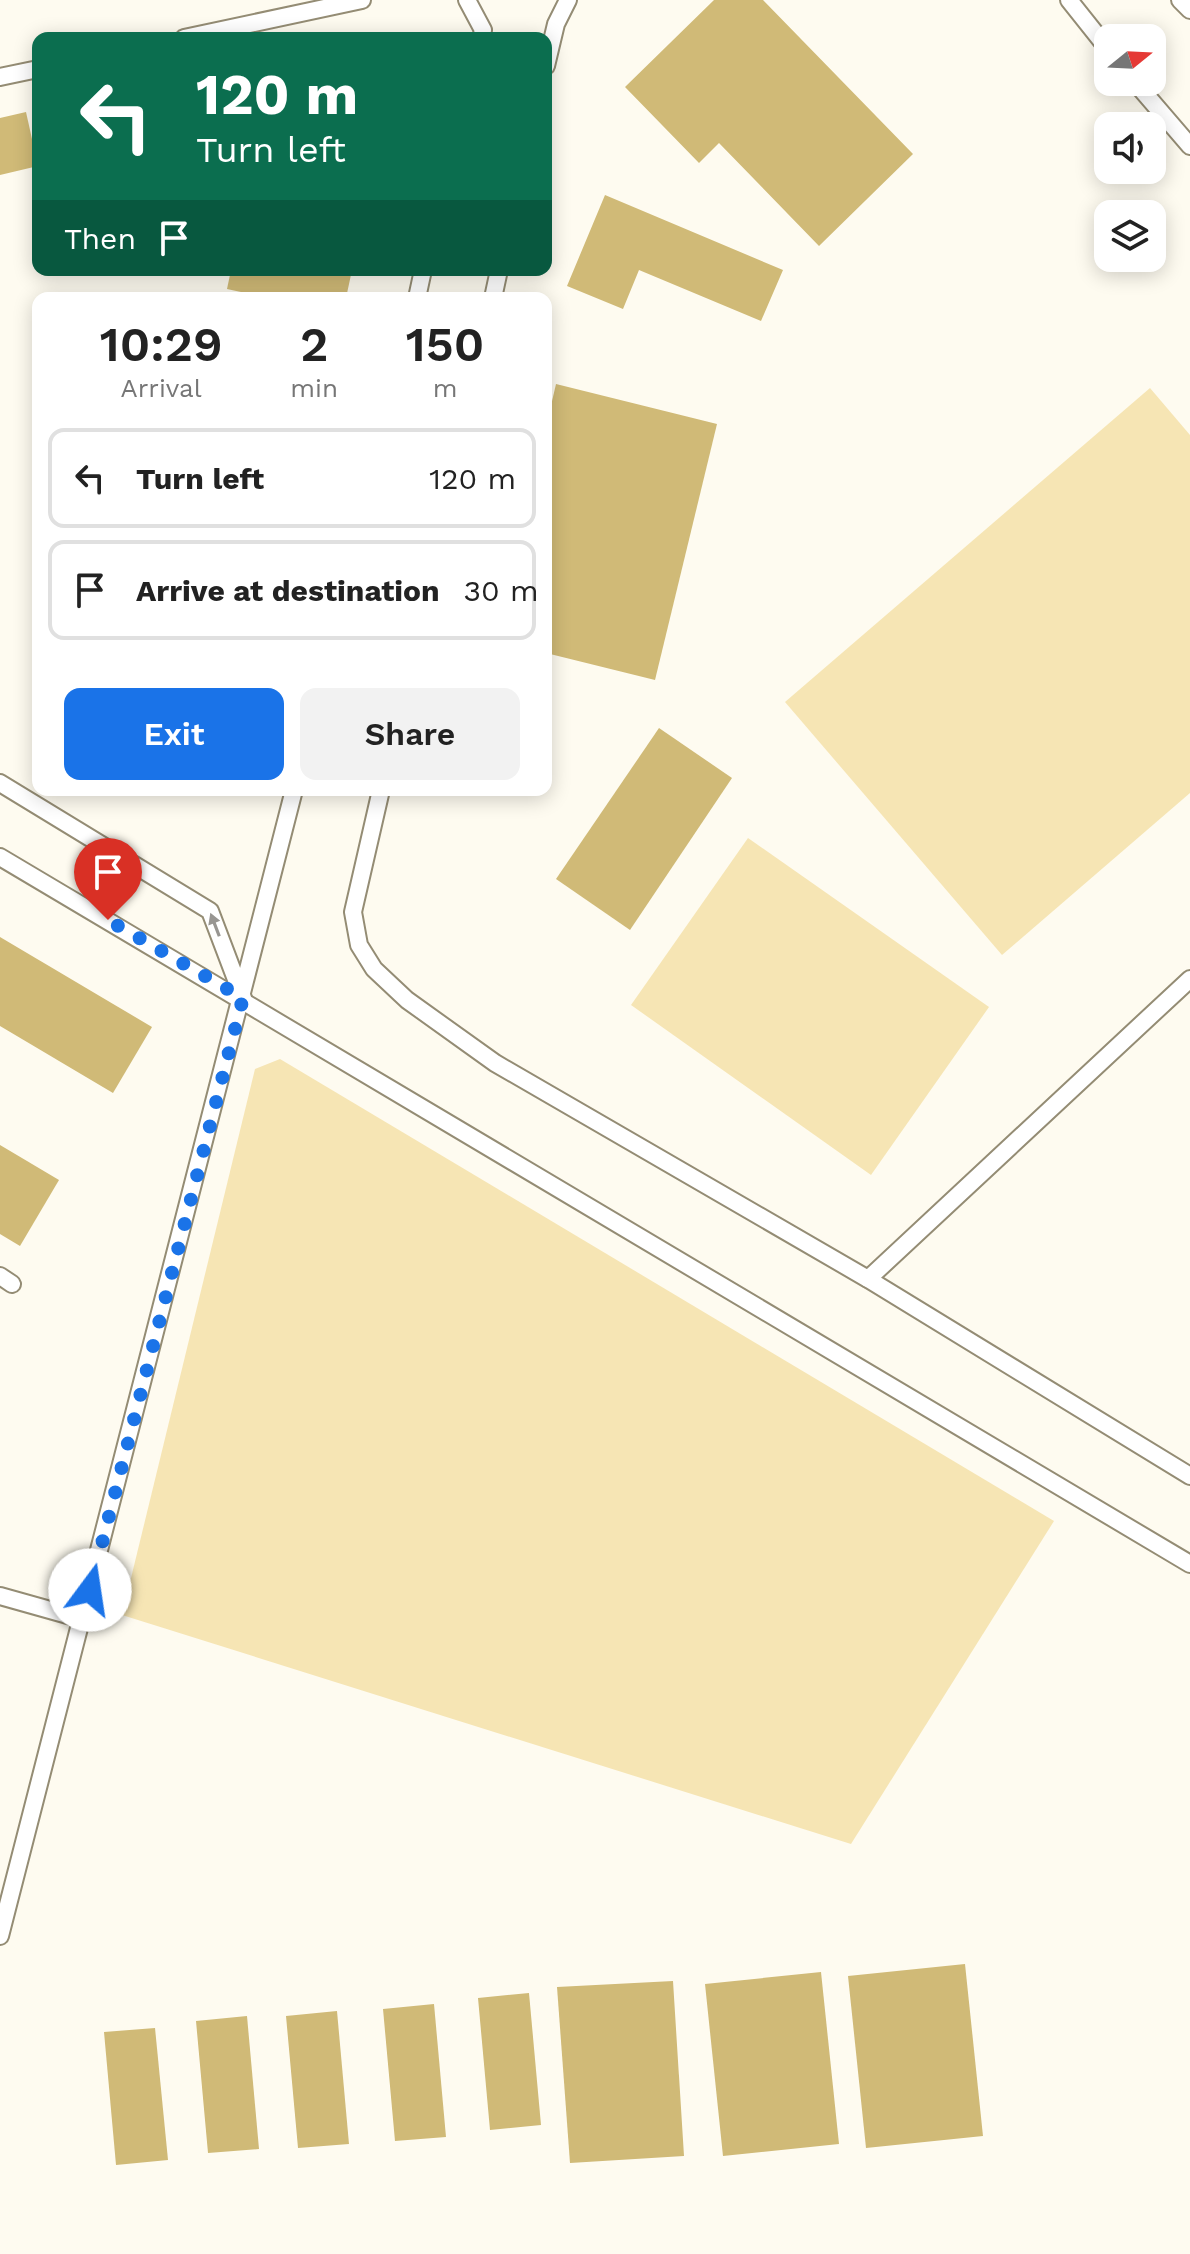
<!DOCTYPE html>
<html lang="en">
<head>
<meta charset="utf-8">
<style>
	body { margin:0; font-family:"Work Sans",sans-serif; background:#f2f2f2; color:#222; height:100vh; display:flex; flex-direction:column; font-size:30px; white-space:nowrap }
	* { box-sizing:border-box; margin:0 }
	p { font-size:26px; color:#767676 }
	.icon { flex:none; width:44px; height:44px; fill:none; stroke:currentColor; stroke-width:2; stroke-linecap:round; stroke-linejoin:round }
	.map { position:relative; flex:1; overflow:hidden }
	.sheet { position:absolute; left:32px; top:292px; width:520px; height:504px; display:flex; flex-direction:column; background:#fff; border-radius:16px; box-shadow:0 4px 20px #0003 }
	.sheet>* { flex:none }
	.banner { position:absolute; left:32px; top:32px; width:520px; height:244px; border-radius:16px; box-shadow:0 4px 20px #0003; background:#0b6e4f; color:#fff; overflow:hidden }
	.needle { width:52px; rotate:72deg }
	.fabs { position:absolute; left:1094px; top:24px; display:grid; gap:16px }
	.fabs a { display:grid; place-items:center; width:72px; height:72px; border-radius:16px; background:#fff; box-shadow:0 4px 20px #0003; font-size:40px }
	.pin { position:absolute; display:grid; place-items:center; width:68px; height:68px; color:#fff; margin:-82px -34px; border-radius:50% 50% 50% 0; rotate:-45deg; box-shadow:0 0 8px #0007 }
	.pin .icon { rotate:45deg }
	.me { position:absolute; width:88px; margin:-44px; rotate:14deg; stroke-linejoin:round; filter:drop-shadow(0 0 6px #0008) }
	.turn { display:flex; align-items:center; gap:28px; height:168px; padding:0 32px; font-size:36px }
	.turn .icon { width:104px; height:104px; stroke-width:2.5 }
	.turn b { display:block; font-size:56px; line-height:68px }
	.then { display:flex; align-items:center; height:76px; padding:0 32px; background:#0003; gap:16px; font-size:30px }
	.eta { display:flex; justify-content:space-evenly; align-items:center; height:136px; text-align:center }
	.eta b { font-size:48px; font-weight:600; line-height:56px }
	.primary-button { display:flex; gap:16px; margin-top:auto; padding:16px 32px }
	.primary-button a { flex:1; height:92px; border-radius:16px; background:#1a73e8; color:#fff; font-size:32px; font-weight:600; line-height:92px; text-align:center }
	.primary-button a+a { background:#f2f2f2; color:#222 }
	ul { padding:0; list-style:none }
	li { display:flex; align-items:center; gap:24px; height:100px; margin:0 16px 12px; padding:0 16px; border:4px solid #e0e0e0; border-radius:16px }
	li div { flex:1 }
	li b { display:block; font-size:30px }
	li em { font-style:normal }
	.map>svg:first-child { display:block }
</style>
</head>
<body>
<div class="map">
<svg width="1190" height="2254" viewBox="0 0 1190 2254">
	<rect width="100%" height="100%" fill="#fefbf0"/>
	<g fill="#f6e5b4">
		<polygon points="1150,388 1190,435 1190,793 1002,955 785,702"/>
		<polygon points="748,838 989,1007 871,1175 631,1005"/>
		<polygon points="280,1059 1054,1521 851,1844 122,1615 255,1069"/>
	</g>
	<g fill="#d0ba77">
		<polygon points="714,0 763,0 913,154 819,246 719,143 699,163 625,87"/>
		<polygon points="26,112 38,166 0,175 0,118"/>
		<polygon points="605,195 783,270 761,321 639,270 623,309 567,286"/>
		<polygon points="231,270 352,270 346,298 268,298 227,289"/>
		<polygon points="556,384 717,424 655,680 546,653 546,427"/>
		<polygon points="659,728 732,778 630,930 556,879"/>
		<polygon points="0,937 152,1027 113,1093 0,1026"/>
		<polygon points="0,1145 59,1180 20,1246 0,1234"/>
		<polygon points="965,1964 983,2136 866,2148 848,1976"/>
		<polygon points="821,1972 839,2144 723,2156 705,1984"/>
		<polygon points="673,1981 684,2156 570,2163 557,1987"/>
		<polygon points="529,1993 541,2125 490,2130 478,1998"/>
		<polygon points="434,2004 446,2137 395,2141 383,2009"/>
		<polygon points="337,2011 349,2144 298,2148 286,2016"/>
		<polygon points="247,2016 259,2149 208,2153 196,2021"/>
		<polygon points="155,2028 168,2160 116,2165 104,2032"/>
	</g>
	<g fill="none" stroke-linecap="round" stroke-linejoin="round">
		<defs>
			<g id="service">
				<polyline points="467,0 483,30 481,38"/>
				<polyline points="1069,0 1108,49"/>
				<polyline points="1180,0 1190,10"/>
				<polyline points="184,38 362,0"/>
				<polyline points="546,66 556,24 568,0"/>
				<polyline points="0,77 38,69"/>
				<polyline points="1135,82 1190,146"/>
				<polyline points="417,298 423,270"/>
				<polyline points="493,298 499,270"/>
				<polyline points="0,783 210,911 243,998"/>
				<polyline points="381,790 353,912 359,945 374,969 407,1000 495,1063 868,1279 1190,1476"/>
				<polyline points="0,857 1190,1564"/>
				<polyline points="0,1276 12,1284"/>
				<polyline points="868,1279 1190,979"/>
				<polyline points="0,1596 82,1619"/>
				<polyline points="0,1936 294,790"/>
			</g>
		</defs>
		<use href="#service" stroke="#948c74" stroke-width="20"/>
		<use href="#service" stroke="#fff" stroke-width="16"/>
	</g>
	<defs><path id="oneway-solid" d="M-6-.8H1V-3.2L6.5 0L1 3.2V.8H-6Z" transform="scale(2)"/></defs>
	<use fill="#989692" href="#oneway-solid" transform="translate(215 925) rotate(-111)"/>
	<g fill="none" stroke-linecap="round" stroke-linejoin="round">
		<polyline stroke="#1a73e8" stroke-width="14" stroke-dasharray="0 25.2" points="90,1590 243,998 108,920"/>
	</g>
</svg>
<div class="fabs">
<a><svg class="needle" viewBox="-14 -14 28 28"><path d="M0-13l5 13h-10z" fill="#e53935"/><path d="M0 13l5-13h-10z" fill="#767676"/></svg></a>
<a><svg class="icon" aria-label="sound" viewBox="0 0 24 24"><path d="M4 9h4l5-4v14l-5-4H4zM17 9q2 3 0 6"/></svg></a>
<a><svg class="icon" aria-label="layers" viewBox="0 0 24 24"><path d="M12 4l9 5-9 5-9-5zM3 14l9 5 9-5"/></svg></a>
</div>
<div class="pin" style="left:108px;top:920px;background:#d93025"><svg class="icon" aria-label="arrive" viewBox="0 0 24 24"><path d="M6 21V4h12l-3 4 3 4H6"/></svg></div>
<svg class="me" style="left:90px;top:1590px" viewBox="-20 -20 40 40"><circle r="19" fill="#fff"/><path d="M0-13L10 11 0 6-10 11z" fill="#1a73e8"/></svg>
<div class="banner">
<div class="turn"><svg class="icon" aria-label="left" viewBox="0 0 24 24"><path d="M17 20v-9H6M10 6l-5 5 5 5"/></svg><div><b>120 m</b>Turn left</div></div>
<div class="then">Then<svg class="icon" aria-label="arrive" viewBox="0 0 24 24"><path d="M6 21V4h12l-3 4 3 4H6"/></svg></div>
</div>
<section class="sheet">
<div class="eta">
<div><b>10:29</b><p>Arrival</p></div>
<div><b>2</b><p>min</p></div>
<div><b>150</b><p>m</p></div>
</div>
<ul>
<li><svg class="icon" aria-label="left" viewBox="0 0 24 24"><path d="M17 20v-9H6M10 6l-5 5 5 5"/></svg><div><b>Turn left</b></div><em>120 m</em></li>
<li><svg class="icon" aria-label="arrive" viewBox="0 0 24 24"><path d="M6 21V4h12l-3 4 3 4H6"/></svg><div><b>Arrive at destination</b></div><em>30 m</em></li>
</ul>
<div class="primary-button"><a>Exit</a><a>Share</a></div>
</section>
</div>
</body>
</html>
